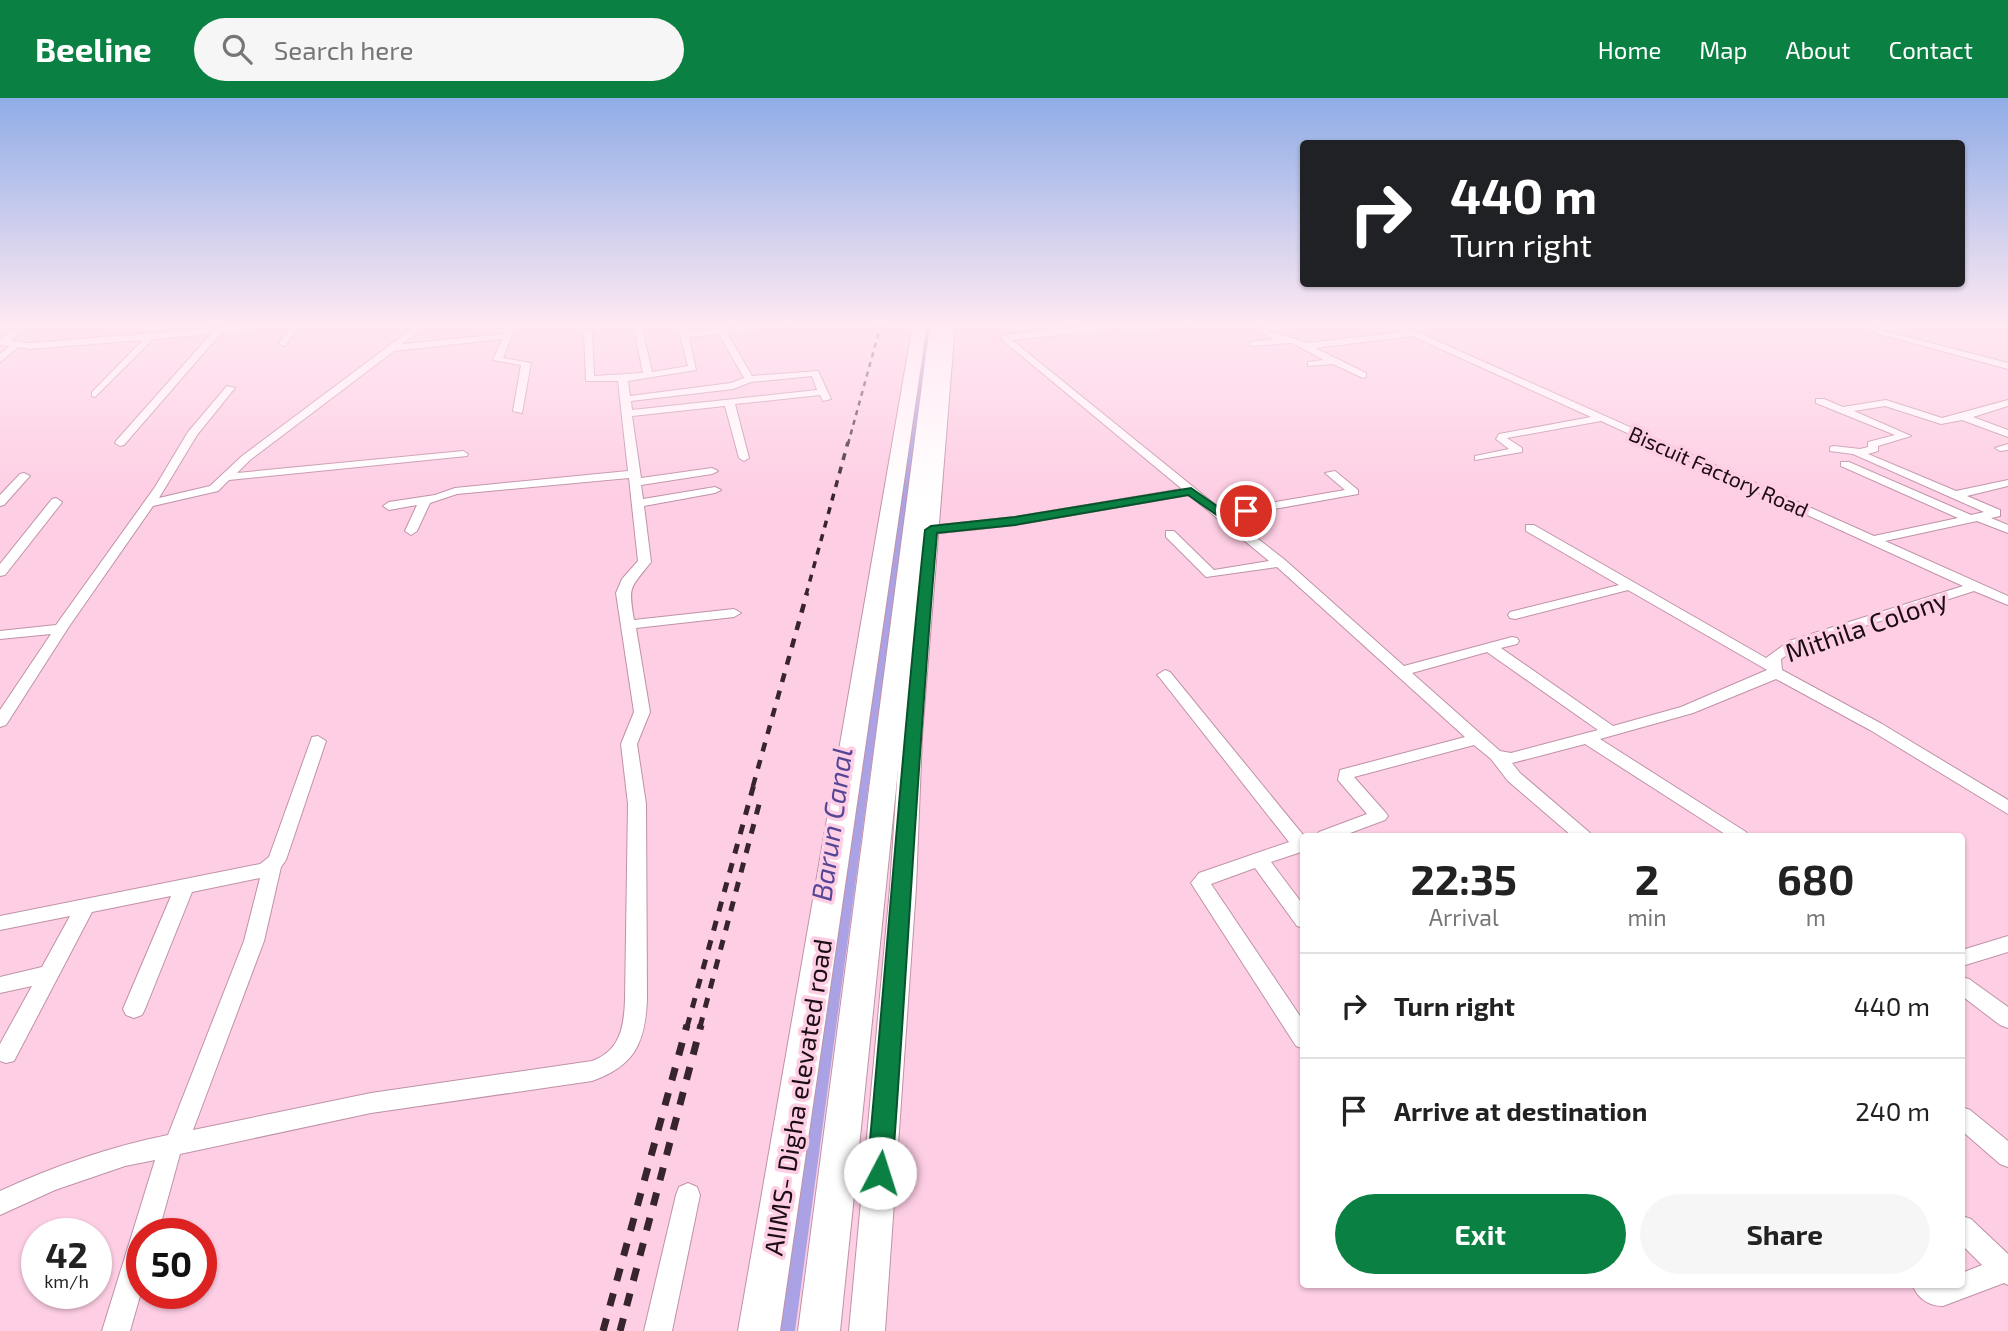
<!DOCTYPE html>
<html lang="en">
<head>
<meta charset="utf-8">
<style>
	body { margin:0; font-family:"Exo 2",sans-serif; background:#f6f6f6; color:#222; height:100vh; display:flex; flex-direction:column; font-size:26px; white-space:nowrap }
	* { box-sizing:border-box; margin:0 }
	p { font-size:23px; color:#767676 }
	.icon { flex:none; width:38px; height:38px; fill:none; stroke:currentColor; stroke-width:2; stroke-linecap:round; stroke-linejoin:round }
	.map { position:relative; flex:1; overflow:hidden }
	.sheet { position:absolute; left:1300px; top:735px; width:665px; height:455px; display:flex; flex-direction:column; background:#fff; border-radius:7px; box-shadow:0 2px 5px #0004 }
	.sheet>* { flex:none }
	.hud { position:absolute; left:1300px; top:42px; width:665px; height:147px; border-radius:7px; box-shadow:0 2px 5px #0004; background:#202124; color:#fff; overflow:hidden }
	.speed { position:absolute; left:21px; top:1120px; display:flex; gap:14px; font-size:35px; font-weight:700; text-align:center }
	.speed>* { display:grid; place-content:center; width:91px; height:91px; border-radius:50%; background:#fff; box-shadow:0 2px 5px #0004; line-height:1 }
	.speed small { font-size:18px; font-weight:400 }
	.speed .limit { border:10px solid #d22; background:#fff; color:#111 }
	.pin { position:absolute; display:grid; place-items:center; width:60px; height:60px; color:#fff; margin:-30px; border:4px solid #fff; border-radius:50%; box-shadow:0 2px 7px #0007 }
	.me { position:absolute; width:77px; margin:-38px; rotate:5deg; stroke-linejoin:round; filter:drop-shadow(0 0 5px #0008) }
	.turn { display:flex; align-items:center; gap:24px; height:147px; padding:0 35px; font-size:32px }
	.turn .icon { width:91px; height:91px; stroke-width:2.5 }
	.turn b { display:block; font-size:49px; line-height:60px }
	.eta { display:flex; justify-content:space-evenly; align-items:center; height:119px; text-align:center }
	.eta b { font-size:42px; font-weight:700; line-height:49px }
	.primary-button { display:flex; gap:14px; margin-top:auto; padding:14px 35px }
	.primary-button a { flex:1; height:80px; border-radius:42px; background:#0b8043; color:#fff; font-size:28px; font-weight:700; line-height:80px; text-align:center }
	.primary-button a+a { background:#f6f6f6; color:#222 }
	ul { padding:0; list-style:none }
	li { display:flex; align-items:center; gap:21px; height:105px; padding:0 35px; border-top:2px solid #e0e0e0 }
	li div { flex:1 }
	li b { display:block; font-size:26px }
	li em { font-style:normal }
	header { display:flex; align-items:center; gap:42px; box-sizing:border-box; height:98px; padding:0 35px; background:#0b8043; color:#fff }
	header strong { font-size:33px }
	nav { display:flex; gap:38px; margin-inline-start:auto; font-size:24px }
	.search { width:490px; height:63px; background:#f6f6f6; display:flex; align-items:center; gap:18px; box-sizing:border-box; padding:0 24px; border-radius:38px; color:#767676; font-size:26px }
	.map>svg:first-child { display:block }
</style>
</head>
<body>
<header>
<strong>Beeline</strong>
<div class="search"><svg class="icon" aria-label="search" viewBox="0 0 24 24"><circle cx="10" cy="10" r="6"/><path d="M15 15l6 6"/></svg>Search here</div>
<nav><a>Home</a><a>Map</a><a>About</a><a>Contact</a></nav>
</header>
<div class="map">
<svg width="2008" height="1233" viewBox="0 0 2008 1233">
	<rect width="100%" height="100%" fill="#fecee4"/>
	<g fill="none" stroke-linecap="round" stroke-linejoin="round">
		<polygon fill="#aaa2e4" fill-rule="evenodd" points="923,226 931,226 795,1233 771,1233"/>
		<defs>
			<g id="minor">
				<polygon points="19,226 28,226 11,243 30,245 270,226 299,226 286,247 283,248 279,245 289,229 221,235 124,347 120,348 115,345 116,343 211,236 153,241 95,299 92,298 92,294 143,242 30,251 19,249 0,264 0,256 10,248 0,247 0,241"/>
				<polygon points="418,226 427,226 402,246 504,236 508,226 516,226 503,260 531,265 522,315 513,313 521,267 493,262 502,241 394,253 250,362 237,375 463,353 468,356 467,358 229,382 218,393 153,408 68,530 6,627 0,629 0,612 51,536 0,541 0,533 56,527 155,389 188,334 227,288 235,290 197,337 159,400 210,388 242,358"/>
				<path d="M633 226H641L652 274 688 268 677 226H685L688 234 717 231 714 226H722L725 230 792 226 788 229 727 235 752 278 818 273 831 301 823 303 820 297 735 306 749 360 744 363 739 360 725 308 632 318 641 380 712 370 718 373 712 376 641 387 643 401 715 389 721 392 715 395 644 408 651 464C630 491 628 487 634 522L734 511 741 515 734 519 636 530 650 614 637 646 646 706 647 902C645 946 634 968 592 983L371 1015 180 1056 158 1136H142V1191L130 1233H102L155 1062 125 1068 55 1092 0 1117V1093C54 1068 109 1049 168 1037L244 843 260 780 192 794 145 911 142 917 134 920 126 917 123 911 171 798 92 814 14 963 6 965 0 963V946L32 888 0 895V879L42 869 70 818 0 832V818L260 766 269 759 312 639 318 638 326 643 286 762 281 769 264 843 193 1032 371 995 592 963C620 953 624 929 625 902L628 706 621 646 634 614 616 495 622 481 638 463 629 380 457 396 430 405 417 433 411 437 405 433 417 407 389 412 383 408 389 404 435 397 455 390 628 373 618 283H586L584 233 588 230 592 233 594 278 643 275ZM719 236 744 280 731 285 630 298 628 283 696 272 689 239ZM812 278 817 292 632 312 631 303 733 291 751 284Z"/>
				<path d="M1116 226 1132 228 1192 226 1188 229 1132 234 1118 231 1012 242 1223 413 1345 392 1325 375 1335 373 1358 392V396L1230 419 1285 462 1404 568 1512 539 1517 540 1519 543 1517 546 1501 550 1613 628 1681 609 1767 572 1628 492 1515 521 1510 520 1508 517 1510 514 1619 487 1526 433V427H1534L1766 560 1789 543 1963 488 1601 323 1507 340 1522 350V354L1475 362V358L1509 351 1496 341 1499 336 1591 319 1412 238 1315 250 1366 275V279L1363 280 1333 266 1308 268V264L1324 262 1292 245 1250 248V244L1273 241 1259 233V229L1307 245 1403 234 1389 226H1399L1874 438 1958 420 1841 368V364H1849L1971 417 1984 414 1853 356 1830 353V349L1834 348 1860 351 1868 349V344L1895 337 1816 305V301H1824L1843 309 1886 302 1942 320 2008 302V308L1973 319 2008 332V339L1962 322 1941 326 1885 308 1854 313 1911 338 1878 348V353L1868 356 1956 393 2008 382V388L1967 398 2000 412V418L1991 420 2008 427V435L1977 423 1885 443 2008 498V507L1974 493 1799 549 1781 561 1782 572 1882 626 2008 702V716L1870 632 1776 581 1693 615 1600 641 1746 734 1749 738H1728L1585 646 1512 665 1520 675 1589 734 1592 738H1572L1508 683 1491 661 1474 647 1354 679 1385 714 1388 718 1385 722 1342 738H1316L1319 734 1367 716 1338 682 1340 672 1465 639 1277 469 1206 479 1166 439V433H1174L1214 472 1269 463 1189 397 1015 427 931 436 925 432 931 428 1015 419 1182 391 1000 240 1004 237ZM1487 554 1598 632 1511 655 1500 653 1412 575Z"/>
				<polygon points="1861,227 2008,265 2008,271 1861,231"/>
				<polygon points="2008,346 2008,352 2000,353 1995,350"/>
				<polygon points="24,375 30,378 28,380 4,407 0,408 0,397 20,376"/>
				<polygon points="56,400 62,404 60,407 5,477 0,478 0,466 52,401"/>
				<polygon points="1165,572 1170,574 1304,738 1304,753 1271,764 1304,808 1304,830 1297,828 1255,770 1211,786 1304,924 1304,951 1296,948 1191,785 1199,775 1289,744 1160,580 1157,577"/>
				<polygon points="2008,838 2008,854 1962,868 1962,852"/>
				<polygon points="1962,879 1969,881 2008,909 2008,930 2000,927 1962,898"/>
				<polygon points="1962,1009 1970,1012 2008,1043 2008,1069 2000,1066 1962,1033"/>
				<polygon points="688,1085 697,1089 700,1097 672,1233 644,1233 676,1097 679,1089"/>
				<path d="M1962 1118 1971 1121 2008 1156V1187L2004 1185 1943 1208C1928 1208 1917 1200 1912 1186H1962V1175L1982 1167 1962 1147Z"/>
			</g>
			<polygon id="major" points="943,226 955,226 922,638 916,790 885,1233 849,1233 890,790 900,638"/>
			<g id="highway">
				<polygon points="913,226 927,226 780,1233 738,1233"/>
				<polygon points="930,226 944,226 840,1233 798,1233"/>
			</g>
		</defs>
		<use href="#minor" stroke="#bf92a7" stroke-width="2"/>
		<use href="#major" stroke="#bf92a7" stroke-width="2"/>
		<use href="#highway" stroke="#bf92a7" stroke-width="2"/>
		<use href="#minor" fill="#fff" fill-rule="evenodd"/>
		<use href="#major" fill="#fff" fill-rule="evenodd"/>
		<use href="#highway" fill="#fff" fill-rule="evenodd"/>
		<polyline stroke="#37242d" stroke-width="2.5" stroke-dasharray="5 5" stroke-linecap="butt" points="848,346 881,226"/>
		<polyline stroke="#37242d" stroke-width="3.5" stroke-dasharray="7 7" stroke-linecap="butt" points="806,497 848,344"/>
		<polyline stroke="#37242d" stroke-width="4.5" stroke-dasharray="9 9" stroke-linecap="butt" points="753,688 807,495"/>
		<g stroke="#37242d" stroke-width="5" stroke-dasharray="10 10" stroke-linecap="butt">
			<polyline points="687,929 754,686"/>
			<polyline points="700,929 761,699"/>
		</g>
		<g stroke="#37242d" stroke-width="7" stroke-dasharray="13 13" stroke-linecap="butt">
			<polyline points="603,1233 687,927"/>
			<polyline points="620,1233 701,927"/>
		</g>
	</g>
	<linearGradient id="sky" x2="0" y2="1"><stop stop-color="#8fade6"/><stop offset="0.57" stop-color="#ffe9f3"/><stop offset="1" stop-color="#ffe9f3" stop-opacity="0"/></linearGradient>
	<rect width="2008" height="398" fill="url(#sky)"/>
	<path fill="#0b8043" stroke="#07532c" stroke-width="2" d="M1191 390 1224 413 1246 409 1252 413 1221 420 1188 397 1015 427 937 435C918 648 908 861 892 1075L888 1083 880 1086 871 1083 867 1075C887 860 902 646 925 432L931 428 1015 419Z"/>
	<g text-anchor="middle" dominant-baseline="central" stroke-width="7" stroke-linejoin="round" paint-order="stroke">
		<g font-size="21" fill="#1c0c14" stroke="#fecee4">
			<text transform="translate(1719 373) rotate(24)">Biscuit Factory Road</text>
		</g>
		<g font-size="26" fill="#1c0c14" stroke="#fecee4">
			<text transform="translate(1866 527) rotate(-19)">Mithila Colony</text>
			<text transform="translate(797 999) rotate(-81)">AIIMS- Digha elevated road</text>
		</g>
		<g font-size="28" font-style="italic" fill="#554695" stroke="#fecee4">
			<text transform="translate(831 726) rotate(-82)">Barun Canal</text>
		</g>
	</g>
</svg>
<div class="speed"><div>42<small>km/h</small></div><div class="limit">50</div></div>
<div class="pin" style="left:1246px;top:413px;background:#d93025"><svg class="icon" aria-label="arrive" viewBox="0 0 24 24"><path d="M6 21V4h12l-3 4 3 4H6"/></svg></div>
<svg class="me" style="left:880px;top:1075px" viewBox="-20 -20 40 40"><circle r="19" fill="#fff"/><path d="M0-13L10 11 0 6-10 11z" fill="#0b8043"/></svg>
<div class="hud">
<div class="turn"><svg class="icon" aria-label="right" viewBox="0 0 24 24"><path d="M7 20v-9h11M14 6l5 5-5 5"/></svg><div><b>440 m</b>Turn right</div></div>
</div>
<section class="sheet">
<div class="eta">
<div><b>22:35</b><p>Arrival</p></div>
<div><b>2</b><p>min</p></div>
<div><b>680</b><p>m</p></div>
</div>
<ul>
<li><svg class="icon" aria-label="right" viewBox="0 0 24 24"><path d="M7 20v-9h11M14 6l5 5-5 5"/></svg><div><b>Turn right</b></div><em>440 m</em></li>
<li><svg class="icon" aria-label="arrive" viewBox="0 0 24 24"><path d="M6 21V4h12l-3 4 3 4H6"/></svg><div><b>Arrive at destination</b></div><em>240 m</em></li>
</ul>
<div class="primary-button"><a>Exit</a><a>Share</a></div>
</section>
</div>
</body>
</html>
